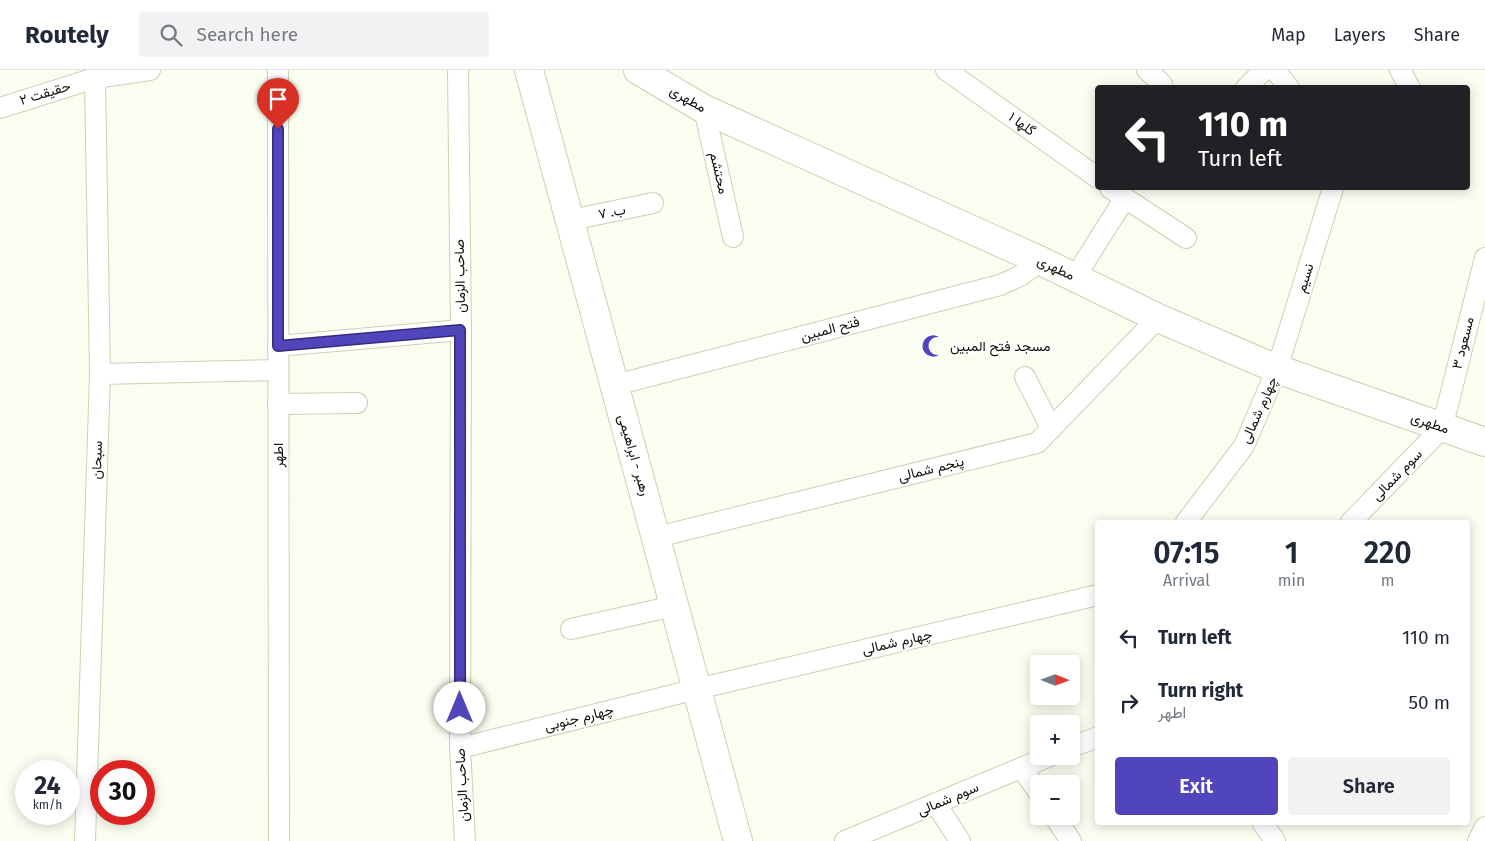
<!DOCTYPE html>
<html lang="en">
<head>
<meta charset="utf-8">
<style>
	body { margin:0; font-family:"Fira Sans",Vazirmatn,sans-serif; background:#f2f2f3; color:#1f2937; height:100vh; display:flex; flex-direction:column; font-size:19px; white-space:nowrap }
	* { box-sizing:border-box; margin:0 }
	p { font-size:16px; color:#747a83 }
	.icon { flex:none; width:28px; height:28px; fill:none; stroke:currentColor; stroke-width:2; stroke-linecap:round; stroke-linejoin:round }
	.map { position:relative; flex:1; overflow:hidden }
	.sheet { position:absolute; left:1095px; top:450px; width:375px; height:305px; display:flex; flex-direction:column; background:#fff; border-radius:5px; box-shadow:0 2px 12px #0003 }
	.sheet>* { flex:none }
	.hud { position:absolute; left:1095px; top:15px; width:375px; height:105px; border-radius:5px; box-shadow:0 2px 12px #0003; background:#202124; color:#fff; overflow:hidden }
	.needle { width:32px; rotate:91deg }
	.controls { position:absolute; left:1030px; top:585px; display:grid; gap:10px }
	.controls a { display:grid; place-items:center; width:50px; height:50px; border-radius:5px; background:#fff; box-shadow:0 2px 12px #0003; font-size:25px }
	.speed { position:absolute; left:15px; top:690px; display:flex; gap:10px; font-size:25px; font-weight:700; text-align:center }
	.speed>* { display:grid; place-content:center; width:65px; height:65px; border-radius:50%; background:#fff; box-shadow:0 2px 12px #0003; line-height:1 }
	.speed small { font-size:12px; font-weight:400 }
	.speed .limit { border:8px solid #d22; background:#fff; color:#111 }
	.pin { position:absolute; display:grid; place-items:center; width:42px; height:42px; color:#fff; margin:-51px -21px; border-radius:50% 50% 50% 0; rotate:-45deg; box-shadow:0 0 5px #0007 }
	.pin .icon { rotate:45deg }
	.me { position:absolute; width:55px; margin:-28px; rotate:0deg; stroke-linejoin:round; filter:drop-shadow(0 0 4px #0008) }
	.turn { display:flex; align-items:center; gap:18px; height:105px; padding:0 20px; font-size:22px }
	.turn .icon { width:65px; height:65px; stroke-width:2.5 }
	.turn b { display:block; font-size:35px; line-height:42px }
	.eta { display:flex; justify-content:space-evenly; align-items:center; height:85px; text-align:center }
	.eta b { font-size:30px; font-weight:600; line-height:35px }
	.primary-button { display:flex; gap:10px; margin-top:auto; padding:10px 20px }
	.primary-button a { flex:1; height:58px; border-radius:5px; background:#5145bc; color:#fff; font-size:20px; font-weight:600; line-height:58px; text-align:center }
	.primary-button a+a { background:#f2f2f3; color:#1f2937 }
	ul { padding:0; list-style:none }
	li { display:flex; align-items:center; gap:15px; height:65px; padding:0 20px }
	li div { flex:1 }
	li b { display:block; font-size:19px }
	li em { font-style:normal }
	header { display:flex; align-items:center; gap:30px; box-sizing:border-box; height:70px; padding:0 25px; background:#fff; border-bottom:1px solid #e0e1e3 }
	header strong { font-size:24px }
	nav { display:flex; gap:28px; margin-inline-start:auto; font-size:18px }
	.search { width:350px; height:45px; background:#f2f2f3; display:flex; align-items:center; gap:12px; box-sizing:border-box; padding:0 18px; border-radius:5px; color:#747a83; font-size:19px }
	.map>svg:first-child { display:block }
</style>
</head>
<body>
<header>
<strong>Routely</strong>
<div class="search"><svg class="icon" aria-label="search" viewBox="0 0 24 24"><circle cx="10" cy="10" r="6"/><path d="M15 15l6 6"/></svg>Search here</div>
<nav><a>Map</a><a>Layers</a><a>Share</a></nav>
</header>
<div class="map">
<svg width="1485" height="771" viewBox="0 0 1485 771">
	<rect width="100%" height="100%" fill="#f9fef0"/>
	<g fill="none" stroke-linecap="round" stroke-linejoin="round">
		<defs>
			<g id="street">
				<polyline points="278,0 279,771"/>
				<polyline points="458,0 461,260 460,678 465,771"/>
				<polyline points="946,0 1098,108"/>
				<polyline points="1147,0 1162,14 1158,18"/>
				<polyline points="1275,0 1289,18"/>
				<polyline points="1400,0 1410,18"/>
				<polyline points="1246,18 1264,0"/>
				<polyline points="0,38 95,8 150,0"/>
				<polyline points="704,39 733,167"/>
				<polyline points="1125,128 1186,168"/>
				<polyline points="571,150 653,133"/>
				<polyline points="1075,207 1125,128 1110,118"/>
				<polyline points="278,276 461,260"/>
				<polyline points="100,304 278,300"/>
				<polyline points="1025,307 1051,358"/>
				<polyline points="615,315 1000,215 1020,206 1041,191"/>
				<polyline points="278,334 357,333"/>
				<polyline points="1186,452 1244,376 1277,299 1333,118"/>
				<polyline points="1351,452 1442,358 1485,188"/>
				<polyline points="657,467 1037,373 1158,248"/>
				<polyline points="571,559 674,536"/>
				<polyline points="1071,677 1098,667"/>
				<polyline points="460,678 697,619 1098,525"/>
				<polyline points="1022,698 1039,723"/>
				<polyline points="936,734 960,771"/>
				<polyline points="1054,746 1071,771"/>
				<polyline points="1262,752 1275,771"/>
				<polyline points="85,771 100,304 95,8"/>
				<polyline points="845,771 1050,686"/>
				<polyline points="1478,771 1485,757"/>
			</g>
			<g id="secondary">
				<polyline points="529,0 738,771"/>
				<polyline points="638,0 704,39 1041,191 1158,248 1277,299 1485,372"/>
			</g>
		</defs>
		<use href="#street" stroke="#c8d3b2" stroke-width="22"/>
		<use href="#secondary" stroke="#c8d3b2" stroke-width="30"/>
		<use href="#street" stroke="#fff" stroke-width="20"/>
		<use href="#secondary" stroke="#fff" stroke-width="28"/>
	</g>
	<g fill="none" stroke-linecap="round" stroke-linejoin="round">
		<defs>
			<polyline id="route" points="278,59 278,276 460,260 460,638"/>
		</defs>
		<use href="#route" stroke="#352d7a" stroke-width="12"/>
		<use href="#route" stroke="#5145bc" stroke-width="9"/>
	</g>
	<defs>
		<symbol id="mosque-bare" viewBox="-9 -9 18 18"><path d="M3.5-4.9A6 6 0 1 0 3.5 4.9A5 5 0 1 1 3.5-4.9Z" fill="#5145bc" stroke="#fff" stroke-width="2.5" paint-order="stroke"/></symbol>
	</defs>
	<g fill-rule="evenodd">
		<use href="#mosque-bare" x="917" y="260" width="32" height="32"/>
	</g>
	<g text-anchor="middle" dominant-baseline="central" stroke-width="4" stroke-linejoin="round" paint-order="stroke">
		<g font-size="14" fill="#0e1207" stroke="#fff">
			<text transform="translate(45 23) rotate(-17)">حقیقت ۲</text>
			<text transform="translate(688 29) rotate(30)">مطهری</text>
			<text transform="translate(1022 54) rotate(36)">گلها ۱</text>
			<text transform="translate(719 103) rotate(77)">محتشم</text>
			<text transform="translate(612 142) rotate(-11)">ب. ۷</text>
			<text transform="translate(1056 198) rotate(25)">مطهری</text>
			<text transform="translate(460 206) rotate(-91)">صاحب الزمان</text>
			<text transform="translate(1305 208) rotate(-73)">نسیم</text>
			<text transform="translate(830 259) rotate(-15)">فتح المبین</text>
			<text transform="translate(1463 273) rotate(-76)">مسعود ۳</text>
			<text transform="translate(1259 340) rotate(-66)">چهارم شمالی</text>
			<text transform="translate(1430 353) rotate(19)">مطهری</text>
			<text transform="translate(278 385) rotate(-90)">اطهر</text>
			<text transform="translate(634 385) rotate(74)">رهبر - ابراهیمی</text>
			<text transform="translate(97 390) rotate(-88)">سبحان</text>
			<text transform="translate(931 399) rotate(-14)">پنجم شمالی</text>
			<text transform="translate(1397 405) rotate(-46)">سوم شمالی</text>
			<text transform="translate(897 572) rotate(-13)">چهارم شمالی</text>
			<text transform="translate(579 648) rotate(-14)">چهارم جنوبی</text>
			<text transform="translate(462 715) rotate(-93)">صاحب الزمان</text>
			<text transform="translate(948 729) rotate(-23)">سوم شمالی</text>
		</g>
		<g font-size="14" fill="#0e1207" stroke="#fff" text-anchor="start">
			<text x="950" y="276">مسجد فتح المبین</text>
		</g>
	</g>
</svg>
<div class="controls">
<a><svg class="needle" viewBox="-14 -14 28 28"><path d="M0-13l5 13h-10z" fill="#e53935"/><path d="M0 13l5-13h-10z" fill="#747a83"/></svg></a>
<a>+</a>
<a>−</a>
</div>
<div class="speed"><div>24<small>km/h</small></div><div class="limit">30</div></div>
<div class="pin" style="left:278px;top:59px;background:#d93025"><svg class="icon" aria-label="arrive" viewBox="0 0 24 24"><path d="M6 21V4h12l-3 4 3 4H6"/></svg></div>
<svg class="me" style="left:460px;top:638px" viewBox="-20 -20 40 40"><circle r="19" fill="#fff"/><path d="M0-13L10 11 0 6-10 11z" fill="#5145bc"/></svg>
<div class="hud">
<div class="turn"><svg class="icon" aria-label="left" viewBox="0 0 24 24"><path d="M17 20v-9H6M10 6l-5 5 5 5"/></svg><div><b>110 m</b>Turn left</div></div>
</div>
<section class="sheet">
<div class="eta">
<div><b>07:15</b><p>Arrival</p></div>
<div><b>1</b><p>min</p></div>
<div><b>220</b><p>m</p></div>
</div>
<ul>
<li><svg class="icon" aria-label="left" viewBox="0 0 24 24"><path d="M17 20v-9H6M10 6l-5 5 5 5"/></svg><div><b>Turn left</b></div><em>110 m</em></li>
<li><svg class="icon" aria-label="right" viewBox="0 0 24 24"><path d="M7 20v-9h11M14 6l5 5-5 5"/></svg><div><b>Turn right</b><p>اطهر</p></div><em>50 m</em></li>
</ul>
<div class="primary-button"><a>Exit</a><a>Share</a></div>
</section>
</div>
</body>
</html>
